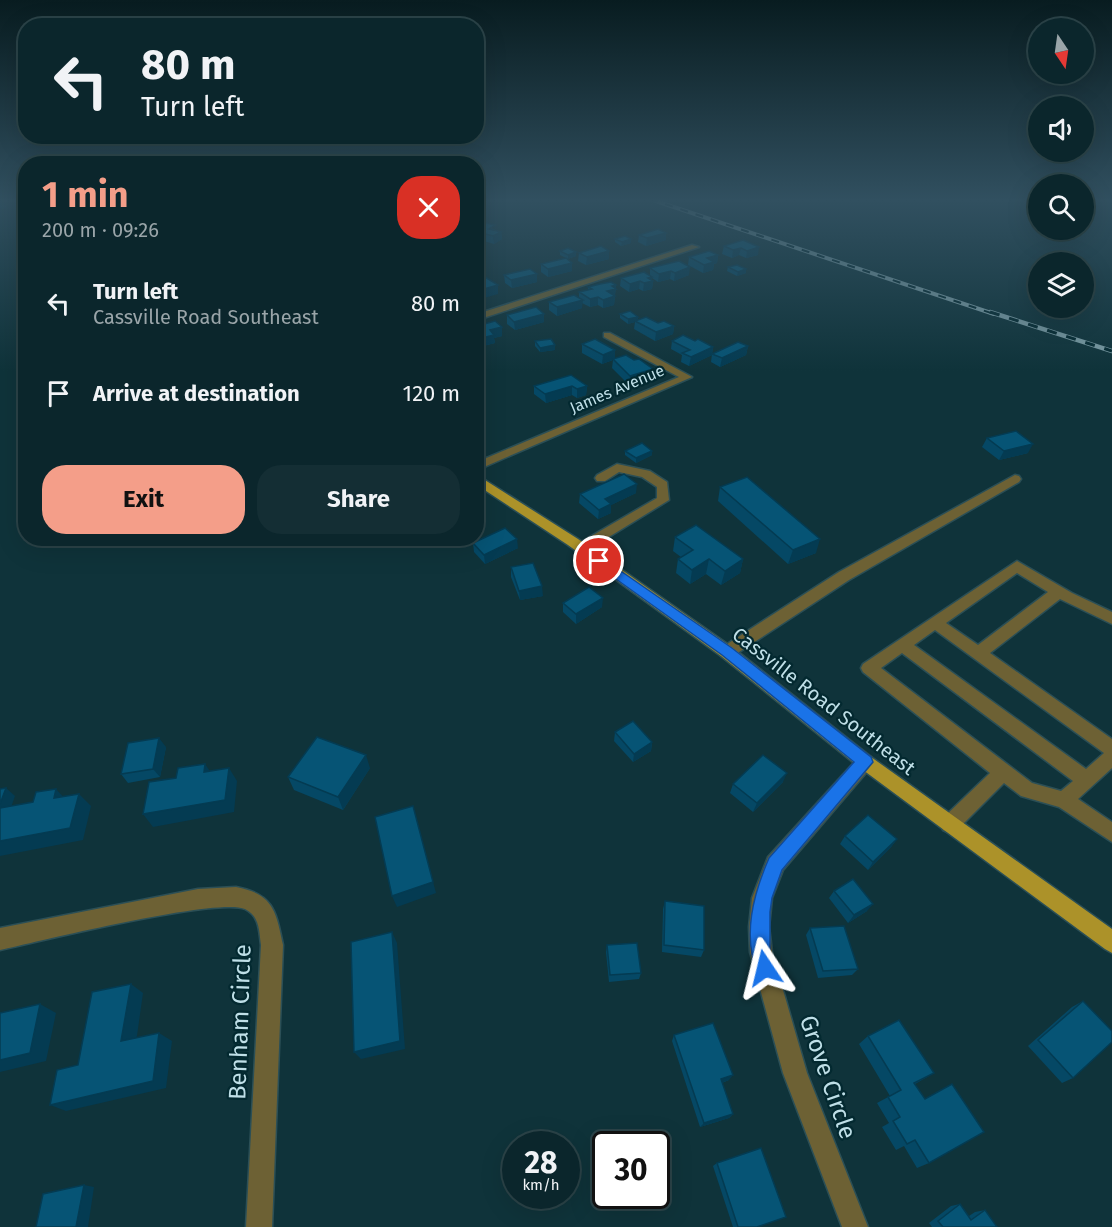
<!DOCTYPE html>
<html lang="en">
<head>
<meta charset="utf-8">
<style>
	body { margin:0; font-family:"Fira Sans",sans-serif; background:#142e34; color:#f1f3f6; height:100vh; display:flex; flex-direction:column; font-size:22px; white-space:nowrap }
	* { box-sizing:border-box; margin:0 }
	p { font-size:20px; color:#9aa5a9 }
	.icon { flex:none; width:33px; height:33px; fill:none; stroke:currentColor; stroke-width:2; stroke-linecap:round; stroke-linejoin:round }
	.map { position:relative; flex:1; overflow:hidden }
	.side { position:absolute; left:18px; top:156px; width:466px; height:390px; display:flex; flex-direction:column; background:#0b262c; border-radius:24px; box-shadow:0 6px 24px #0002,0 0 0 2px #2b4348 }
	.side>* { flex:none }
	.hud { position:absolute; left:18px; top:18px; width:466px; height:126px; border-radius:24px; box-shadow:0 6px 24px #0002,0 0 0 2px #2b4348; background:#0b262c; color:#f1f3f6; overflow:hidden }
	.needle { width:39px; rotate:167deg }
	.fabs { position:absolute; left:1028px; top:18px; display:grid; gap:12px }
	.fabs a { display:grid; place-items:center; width:66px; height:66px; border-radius:50%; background:#0b262c; box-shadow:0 6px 24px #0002,0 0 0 2px #2b4348; font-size:30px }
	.speed { position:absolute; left:502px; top:1131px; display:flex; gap:12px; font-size:30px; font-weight:700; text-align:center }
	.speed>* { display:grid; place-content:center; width:78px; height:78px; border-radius:50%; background:#0b262c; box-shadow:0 6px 24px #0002,0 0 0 2px #2b4348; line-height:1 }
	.speed small { font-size:15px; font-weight:400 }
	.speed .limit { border:3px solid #111; border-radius:9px; background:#fff; color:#111 }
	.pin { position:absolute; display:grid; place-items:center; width:51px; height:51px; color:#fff; margin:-26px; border:3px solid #fff; border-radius:50%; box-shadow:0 2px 6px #0007 }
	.me { position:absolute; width:66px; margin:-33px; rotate:350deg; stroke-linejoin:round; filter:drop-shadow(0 0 4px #0008) }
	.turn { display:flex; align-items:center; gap:21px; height:126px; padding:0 24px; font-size:27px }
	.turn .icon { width:78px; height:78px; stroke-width:2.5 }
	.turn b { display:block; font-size:42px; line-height:51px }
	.round { display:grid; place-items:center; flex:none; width:63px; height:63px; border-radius:24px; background:#142e34 }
	.head { display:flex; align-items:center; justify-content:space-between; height:102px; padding:0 24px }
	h1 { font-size:36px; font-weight:700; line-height:45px; color:#f49e89 }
	.action { display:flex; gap:12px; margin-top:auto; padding:12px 24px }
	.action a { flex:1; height:69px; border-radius:24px; background:#f49e89; color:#111; font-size:24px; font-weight:700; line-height:69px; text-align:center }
	.action a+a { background:#142e34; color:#f1f3f6 }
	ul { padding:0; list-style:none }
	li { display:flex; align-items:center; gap:18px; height:90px; padding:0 24px }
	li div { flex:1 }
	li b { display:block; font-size:22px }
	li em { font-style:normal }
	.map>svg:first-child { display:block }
</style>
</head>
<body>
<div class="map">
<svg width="1112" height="1227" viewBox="0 0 1112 1227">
	<rect width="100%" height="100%" fill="#0f333a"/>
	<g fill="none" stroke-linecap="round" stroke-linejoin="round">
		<defs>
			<g id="minor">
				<polygon points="692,245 699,247 477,320 477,314"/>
				<polygon points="604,333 610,333 692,377 477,470 477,462 679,377 604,337"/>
				<polygon points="617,464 650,471 667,482 669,500 586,551 576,551 574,548 576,545 657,498 657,487 642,477 619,472 605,481 597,481 595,478 597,475"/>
				<polygon points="1015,475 1019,476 1021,479 1019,482 849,580 733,656 721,656 719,652 721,648 839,572"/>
				<path d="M1017 561 1072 593 1112 612V624L1060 599 990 653 1112 739V768L1078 799 1112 822V842L1059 807 1021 796 1004 783 957 830 950 833 943 830 941 824 943 818 990 773 863 672 861 668 863 664ZM1017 573 1048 592 978 645 946 623ZM935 630 1104 753 1086 769 914 645ZM902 653 1073 781 1061 791 1032 783 881 668Z"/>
				<polygon points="865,754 871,757 874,762 871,767 783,870 772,898 769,927 772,952 807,1073 868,1227 842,1227 783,1073 750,952 749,927 752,898 768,857 859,757"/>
				<path d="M236 887C274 894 276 912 283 945L272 1227H246L261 945C259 932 260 916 245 909 218 897 40 941 0 950V928L198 889Z"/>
			</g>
			<polygon id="major" points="477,475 578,539 733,648 871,757 1112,929 1112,953 1105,949 859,767 721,656 568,545 477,485"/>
		</defs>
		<use href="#minor" stroke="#2b4f56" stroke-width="3"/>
		<use href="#major" stroke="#2b4f56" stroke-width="3"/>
		<use href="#minor" fill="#6d6134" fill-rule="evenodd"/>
		<use href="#major" fill="#ac9229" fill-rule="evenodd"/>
		<defs>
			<polyline id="rail-far1" points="650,199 994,314"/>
			<polyline id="rail" points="990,312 1112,351"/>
		</defs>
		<use href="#rail-far1" stroke="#7b9ca4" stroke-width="4"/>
		<use href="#rail" stroke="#7b9ca4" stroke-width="4.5"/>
		<use href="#rail-far1" stroke="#032930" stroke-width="2" stroke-dasharray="8" stroke-linecap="butt"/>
		<use href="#rail" stroke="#032930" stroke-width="3" stroke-dasharray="10" stroke-linecap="butt"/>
	</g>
	<g fill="#054865">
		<polygon points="477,221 495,230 501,232 502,239 494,244 477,239"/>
		<polygon points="639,235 666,240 646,246 638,242"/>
		<polygon points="615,239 631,239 631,243 621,246 615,242"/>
		<polygon points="743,240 758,255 746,258 739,255 732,258 722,254 724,246"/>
		<polygon points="560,251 576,252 576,256 568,259 560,255"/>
		<polygon points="579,253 609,259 586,265 578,261"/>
		<polygon points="718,255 717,263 714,264 713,270 703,273 688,265 689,257"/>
		<polygon points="679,261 689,275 674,281 670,279 658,282 652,278 652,280 653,281 652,289 643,291 639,289 629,292 620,286 621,278 650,275 650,268"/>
		<polygon points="541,264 572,271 548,277 541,272"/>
		<polygon points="728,267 746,269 746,273 737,276 727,271"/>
		<polygon points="537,274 537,282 512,288 505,283 504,275"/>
		<polygon points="616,285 614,305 603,308 598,305 590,307 582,303 582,308 557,316 549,310 549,302 579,298 579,292 588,290 588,287"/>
		<polygon points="544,314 544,322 515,330 507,324 507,315"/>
		<polygon points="620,314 638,320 674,326 673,334 655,341 634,329 635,322 628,324 620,318"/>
		<polygon points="477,326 502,327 502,336 494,338 495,343 483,346 480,344 477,344"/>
		<polygon points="535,341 555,350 540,352 535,346"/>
		<polygon points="672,341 695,341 713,347 712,355 689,366 681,362 682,355 671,349"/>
		<polygon points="582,344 615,350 615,358 634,360 653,369 652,378 629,385 612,368 613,360 602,364 582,353"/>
		<polygon points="748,346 746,355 720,367 711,362 712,354"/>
		<polygon points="534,386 587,386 586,395 577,398 572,395 546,403 534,394"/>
		<polygon points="987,438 1028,453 999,460 982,447"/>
		<polygon points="625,451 652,455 636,463 625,455"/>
		<polygon points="720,487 816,553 788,564 718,501"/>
		<polygon points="636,493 611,505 611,513 598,519 579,503 580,494"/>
		<polygon points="675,537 743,559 740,573 721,585 706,574 690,584 676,573 678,559 681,557 673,551"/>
		<polygon points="473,543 518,548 485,564 474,552"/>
		<polygon points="511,567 543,596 520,600 511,577"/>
		<polygon points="563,603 602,607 576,624 563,612"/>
		<polygon points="615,732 652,742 651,751 633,762 614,741"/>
		<polygon points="166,747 160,777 128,783 121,774"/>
		<polygon points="370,768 343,810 294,790 288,777"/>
		<polygon points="783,782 753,812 730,793 733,784"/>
		<polygon points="845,836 897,839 891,847 868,870 840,844"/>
		<polygon points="834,891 867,911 848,923 829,898"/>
		<polygon points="665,901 704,950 701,957 662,952 663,909"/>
		<polygon points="810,928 858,969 852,975 818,978 806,935"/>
		<polygon points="607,945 641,973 639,979 609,982 606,952"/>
		<polygon points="1083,1001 1073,1078 1062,1083 1028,1046 1072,1007"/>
		<polygon points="674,1035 729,1080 722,1083 733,1114 729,1118 700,1127 672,1041"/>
		<polygon points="868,1036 934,1073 915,1084 929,1163 917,1168 904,1146 896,1150 882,1127 889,1123 877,1103 890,1096 859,1044"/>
		<polygon points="717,1163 758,1227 733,1227 713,1166"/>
		<polygon points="960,1204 969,1216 975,1212 985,1210 997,1227 932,1227 929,1223 951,1206"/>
	</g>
	<g fill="#043b52">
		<polygon points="3,201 7,208 0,209 0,202"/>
		<polygon points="501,232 502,239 494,244 493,236"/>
		<polygon points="666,233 666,240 646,246 647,238"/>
		<polygon points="631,239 631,243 621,246 622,242"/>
		<polygon points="759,247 758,255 746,258 747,251"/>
		<polygon points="741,248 739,255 732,258 733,250"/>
		<polygon points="609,251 609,259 586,265 587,257"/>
		<polygon points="576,252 576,256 568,259 568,255"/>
		<polygon points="718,255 717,263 714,264 713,270 703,273 704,265 707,258"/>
		<polygon points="572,263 572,271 548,277 548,269"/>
		<polygon points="690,267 689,275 674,281 675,273"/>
		<polygon points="746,269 746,273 737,276 738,272"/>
		<polygon points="671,271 670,279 658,282 659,274"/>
		<polygon points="537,274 537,282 512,288 511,280"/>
		<polygon points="652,277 652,281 653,281 652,289 643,291 644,283 648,278"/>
		<polygon points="640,281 639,289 629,292 630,284"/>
		<polygon points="498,285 498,294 477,300 477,291"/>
		<polygon points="616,285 614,305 603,308 603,300 607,291 612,286"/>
		<polygon points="598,297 598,305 590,307 590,299"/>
		<polygon points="583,300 582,308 557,316 557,307"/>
		<polygon points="544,314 544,322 515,330 514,322"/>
		<polygon points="638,317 638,321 628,324 628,319"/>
		<polygon points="674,326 673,334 655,341 656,332"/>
		<polygon points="502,327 502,336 494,338 495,343 483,346 482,338 490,330"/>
		<polygon points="479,335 480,344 477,344 477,336"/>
		<polygon points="555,345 555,350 540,352 540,348"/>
		<polygon points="748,346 746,355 720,367 722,358"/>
		<polygon points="713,347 712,355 689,366 691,357"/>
		<polygon points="615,350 615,359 602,364 603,355"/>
		<polygon points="653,369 652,378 629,385 630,376"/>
		<polygon points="572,386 572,395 546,403 545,394"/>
		<polygon points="587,386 586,395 577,398 577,389"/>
		<polygon points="1033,444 1028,453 999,460 1004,451"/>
		<polygon points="652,451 652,455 636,463 636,458"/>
		<polygon points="637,484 636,493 611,505 611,513 598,519 599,510 605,499"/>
		<polygon points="517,539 518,548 485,564 484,555"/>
		<polygon points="820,539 816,553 788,564 793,550"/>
		<polygon points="709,559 706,574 690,584 692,570"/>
		<polygon points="743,559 740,573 721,585 725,571"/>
		<polygon points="542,586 543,596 520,600 519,591"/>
		<polygon points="603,598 602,607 576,624 576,614"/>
		<polygon points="159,738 166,747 160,777 153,769"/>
		<polygon points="652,742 651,751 633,762 634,754"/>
		<polygon points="366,755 370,768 343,810 338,797"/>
		<polygon points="205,764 214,777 204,772"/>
		<polygon points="229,768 237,781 234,812 153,827 143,814"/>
		<polygon points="787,773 783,782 753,812 757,803"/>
		<polygon points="6,788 15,796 5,825 0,820 0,804"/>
		<polygon points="56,789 68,802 54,798"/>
		<polygon points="79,794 91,806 83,840 0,856 0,841"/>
		<polygon points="413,806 436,893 397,907 392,896"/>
		<polygon points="897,839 891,847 868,870 873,862"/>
		<polygon points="873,904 867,911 848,923 854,915"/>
		<polygon points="392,932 397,943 405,1049 361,1059 354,1052"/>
		<polygon points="131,984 143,993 135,1050 121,1041"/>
		<polygon points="40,1004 56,1013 46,1061 0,1072 0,1060"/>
		<polygon points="159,1033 172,1041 166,1088 66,1111 50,1105"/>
		<polygon points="733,1075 729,1080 718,1084 721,1079"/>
		<polygon points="733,1114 729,1118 700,1127 704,1123"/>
		<polygon points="84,1185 94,1187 88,1227 76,1227"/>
	</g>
	<g fill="#065475" stroke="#043b52" stroke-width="1.5">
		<polygon points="477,221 495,225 489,229 501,232 493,236 477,232"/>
		<polygon points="658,229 666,233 647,238 639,235"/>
		<polygon points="625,236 631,239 622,242 615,239"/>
		<polygon points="743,240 759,247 747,251 741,248 733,250 724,246"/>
		<polygon points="601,246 609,251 587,257 579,253"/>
		<polygon points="568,248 576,252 568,255 560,251"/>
		<polygon points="709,251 718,255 707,258 714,262 704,265 689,257"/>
		<polygon points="566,258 572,263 548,269 541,264"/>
		<polygon points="679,261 690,267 675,273 671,271 659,274 650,268"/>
		<polygon points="737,265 746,269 738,272 728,267"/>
		<polygon points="530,269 537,274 511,280 504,275"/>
		<polygon points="644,272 652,277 648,278 653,281 644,283 640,281 630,284 621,278"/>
		<polygon points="485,277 498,285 477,291 477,279"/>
		<polygon points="611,282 616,285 612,286 616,289 607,291 615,296 603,300 598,297 590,299 579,292 592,289 588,287 600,284"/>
		<polygon points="574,295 583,300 557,307 549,302"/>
		<polygon points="536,307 544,314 514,322 507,315"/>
		<polygon points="630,311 638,317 628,319 620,314"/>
		<polygon points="646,317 658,323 664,321 674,326 656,332 635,321"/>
		<polygon points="495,321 502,327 490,330 494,335 482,338 479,335 477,336 477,326"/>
		<polygon points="683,335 695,341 698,339 713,347 691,357 682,353 690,350 672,341"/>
		<polygon points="551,339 555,345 540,348 535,341"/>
		<polygon points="595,339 615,350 603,355 582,344"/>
		<polygon points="738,342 748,346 722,358 712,354"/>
		<polygon points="626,355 634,360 639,359 653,369 630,376 613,359"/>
		<polygon points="571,375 587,386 577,389 572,386 545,394 534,386"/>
		<polygon points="1016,431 1033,444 1004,451 987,438"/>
		<polygon points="642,443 652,451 636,458 625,451"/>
		<polygon points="624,474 637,484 605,499 611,504 599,510 580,494"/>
		<polygon points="747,477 820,539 793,550 720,487"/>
		<polygon points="696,525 743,559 725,571 709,559 692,570 678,559 693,550 675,537"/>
		<polygon points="505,528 517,539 484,555 473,543"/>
		<polygon points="533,563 542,586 519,591 511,567"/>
		<polygon points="589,587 603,598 576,614 563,603"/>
		<polygon points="633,721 652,742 634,754 615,732"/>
		<polygon points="317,737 366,755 338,797 288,777"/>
		<polygon points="159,738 153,769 121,774 128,743"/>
		<polygon points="763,755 787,773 757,803 733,784"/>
		<polygon points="205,764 204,772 229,768 225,800 143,814 149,782 176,778 178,768"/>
		<polygon points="6,788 0,804 0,789"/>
		<polygon points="56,789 54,798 79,794 70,828 0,841 0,808 33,802 36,792"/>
		<polygon points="413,806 433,882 392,896 375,817"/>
		<polygon points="868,815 897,839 873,862 845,836"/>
		<polygon points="853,879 873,904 854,915 834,891"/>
		<polygon points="665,901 704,906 704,950 664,945"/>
		<polygon points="844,926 858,969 823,971 810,928"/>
		<polygon points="392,932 400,1041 354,1052 351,942"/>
		<polygon points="637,943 641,973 610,975 607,945"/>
		<polygon points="131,984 121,1041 159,1033 153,1081 50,1105 57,1070 78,1065 92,992"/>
		<polygon points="1083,1001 1112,1031 1112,1042 1073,1078 1038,1040"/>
		<polygon points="40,1004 30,1053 0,1060 0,1013"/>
		<polygon points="899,1020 934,1073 914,1083 925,1099 952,1084 984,1132 929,1163 915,1140 907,1144 893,1121 900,1117 888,1097 901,1090 868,1036"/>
		<polygon points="713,1023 733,1075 721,1079 733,1114 704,1123 674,1035"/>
		<polygon points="761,1148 786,1217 757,1227 738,1227 717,1163"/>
		<polygon points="84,1185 76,1227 36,1227 43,1194"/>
		<polygon points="960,1204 971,1220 985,1210 997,1227 943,1227 938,1221"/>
	</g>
	<linearGradient id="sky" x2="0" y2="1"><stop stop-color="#081c20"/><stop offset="0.54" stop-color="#315060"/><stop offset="1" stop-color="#315060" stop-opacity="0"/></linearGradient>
	<rect width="1112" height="371" fill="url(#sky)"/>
	<path fill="#1a73e8" stroke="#114b97" stroke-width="1.5" d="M599 556 732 648 871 757 873 762 782 870 772 898 770 912V952L775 968 772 975 765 978 758 975C742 936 753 895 769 858L854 762 722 655 595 564 593 561 595 558Z"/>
	<g text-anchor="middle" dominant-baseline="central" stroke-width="4.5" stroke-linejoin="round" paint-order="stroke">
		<g font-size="16" fill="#bfdfe7" stroke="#032930">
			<text transform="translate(617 389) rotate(-23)">James Avenue</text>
		</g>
		<g font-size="20" fill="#bfdfe7" stroke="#032930">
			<text transform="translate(824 701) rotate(38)">Cassville Road Southeast</text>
		</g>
		<g font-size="24" fill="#bfdfe7" stroke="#032930">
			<text transform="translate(240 1022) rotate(-88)">Benham Circle</text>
			<text transform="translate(828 1077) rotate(71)">Grove Circle</text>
		</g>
	</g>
</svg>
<div class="fabs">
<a><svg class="needle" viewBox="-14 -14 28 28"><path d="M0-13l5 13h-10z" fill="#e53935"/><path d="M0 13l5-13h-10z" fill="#9aa5a9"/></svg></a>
<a><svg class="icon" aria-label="sound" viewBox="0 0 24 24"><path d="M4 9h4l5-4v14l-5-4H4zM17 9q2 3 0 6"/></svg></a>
<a><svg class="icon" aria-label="search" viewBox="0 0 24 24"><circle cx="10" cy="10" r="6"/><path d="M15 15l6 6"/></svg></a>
<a><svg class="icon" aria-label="layers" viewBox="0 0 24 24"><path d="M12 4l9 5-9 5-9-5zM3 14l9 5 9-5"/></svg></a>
</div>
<div class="speed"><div>28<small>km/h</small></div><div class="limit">30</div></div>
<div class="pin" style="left:599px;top:561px;background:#d93025"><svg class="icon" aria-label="arrive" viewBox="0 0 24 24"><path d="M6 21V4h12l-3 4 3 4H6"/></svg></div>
<svg class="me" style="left:765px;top:968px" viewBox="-20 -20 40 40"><path d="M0-17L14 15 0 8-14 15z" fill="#1a73e8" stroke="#fff" stroke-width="4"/></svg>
<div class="hud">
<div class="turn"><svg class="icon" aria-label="left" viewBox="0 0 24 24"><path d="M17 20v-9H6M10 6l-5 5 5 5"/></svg><div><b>80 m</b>Turn left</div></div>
</div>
<section class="side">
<div class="head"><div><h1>1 min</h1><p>200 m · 09:26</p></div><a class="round" style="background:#d93025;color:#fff"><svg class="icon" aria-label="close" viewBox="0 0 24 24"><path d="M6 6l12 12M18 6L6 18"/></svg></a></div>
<ul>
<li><svg class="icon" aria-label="left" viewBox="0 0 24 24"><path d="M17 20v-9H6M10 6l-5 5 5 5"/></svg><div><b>Turn left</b><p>Cassville Road Southeast</p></div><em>80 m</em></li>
<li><svg class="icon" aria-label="arrive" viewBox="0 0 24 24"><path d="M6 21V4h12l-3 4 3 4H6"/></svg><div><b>Arrive at destination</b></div><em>120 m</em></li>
</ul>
<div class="action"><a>Exit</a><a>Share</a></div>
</section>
</div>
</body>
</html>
